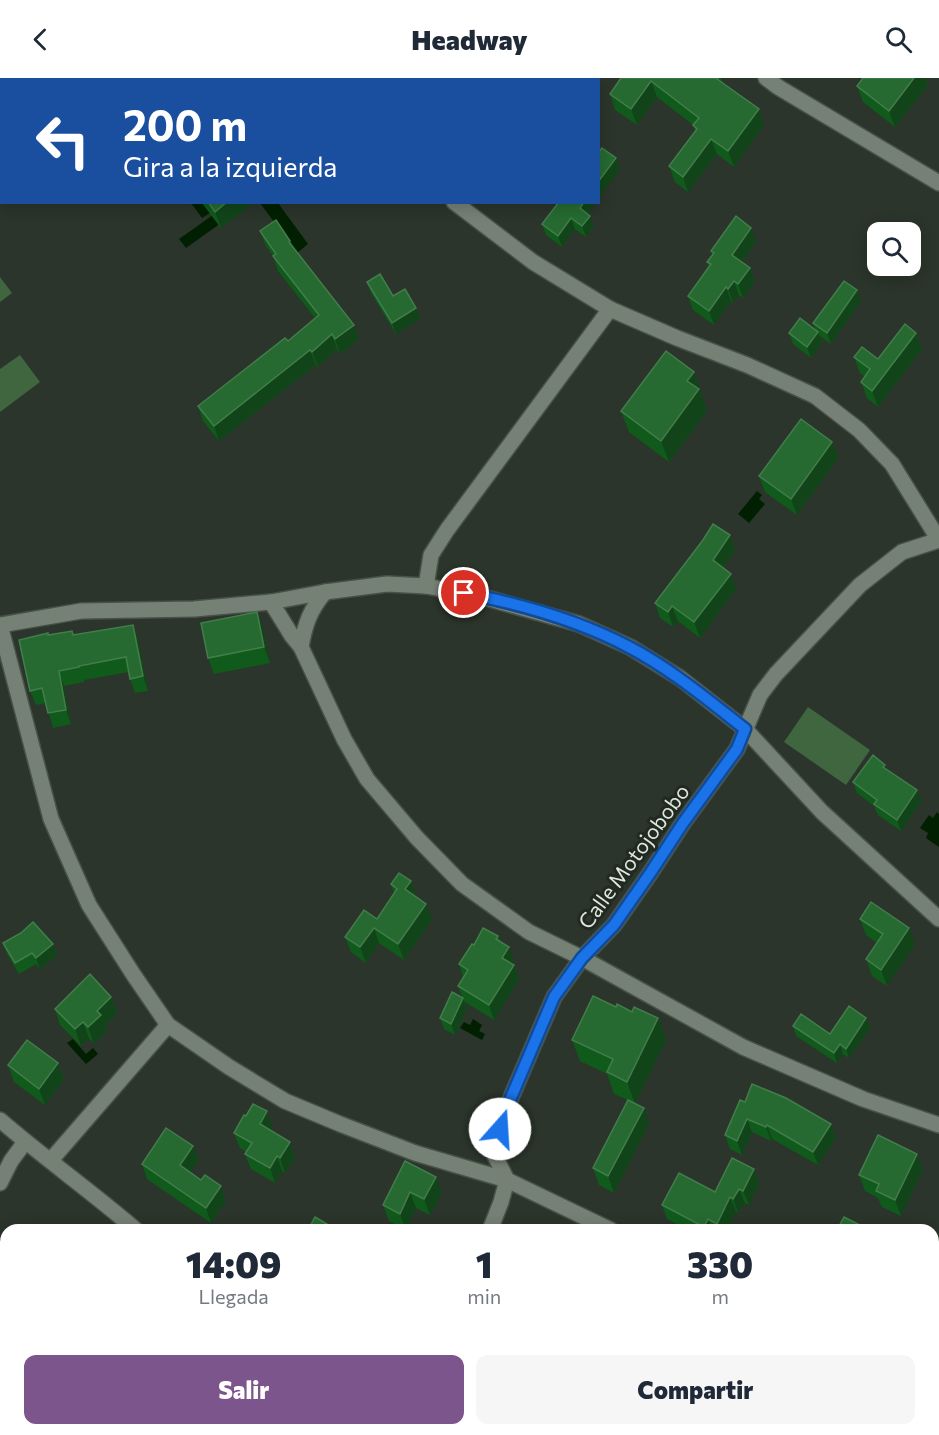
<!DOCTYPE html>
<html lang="es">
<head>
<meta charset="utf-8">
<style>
	body { margin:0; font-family:Commissioner,sans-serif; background:#f6f6f7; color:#1f2937; height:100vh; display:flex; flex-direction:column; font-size:22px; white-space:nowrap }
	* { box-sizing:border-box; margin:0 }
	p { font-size:20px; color:#747a83 }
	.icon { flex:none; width:33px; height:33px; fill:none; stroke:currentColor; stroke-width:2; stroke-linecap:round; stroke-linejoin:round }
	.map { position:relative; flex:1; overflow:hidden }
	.side { position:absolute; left:0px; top:1146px; width:939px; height:212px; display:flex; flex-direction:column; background:#fff; border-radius:18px 18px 0 0; box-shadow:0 3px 15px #0003 }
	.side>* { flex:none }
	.hud { position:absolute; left:0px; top:0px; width:600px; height:126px; box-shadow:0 3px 15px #0003; background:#1a4fa0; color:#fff; overflow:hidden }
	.buttons { position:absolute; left:867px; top:144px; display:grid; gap:12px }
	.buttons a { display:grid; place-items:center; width:54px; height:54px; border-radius:12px; background:#fff; box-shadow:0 3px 15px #0003; font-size:30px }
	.pin { position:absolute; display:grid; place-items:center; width:51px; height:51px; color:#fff; margin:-26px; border:3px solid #fff; border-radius:50%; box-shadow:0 2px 6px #0007 }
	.me { position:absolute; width:66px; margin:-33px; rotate:19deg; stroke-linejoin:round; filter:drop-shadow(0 0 4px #0008) }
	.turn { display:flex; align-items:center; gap:21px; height:126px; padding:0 24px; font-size:27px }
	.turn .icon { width:78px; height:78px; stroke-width:2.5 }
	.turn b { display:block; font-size:42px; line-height:51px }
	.eta { display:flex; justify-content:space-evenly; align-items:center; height:102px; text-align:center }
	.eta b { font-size:36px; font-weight:800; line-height:42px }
	.cta { display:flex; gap:12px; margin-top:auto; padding:12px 24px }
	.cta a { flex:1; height:69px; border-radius:12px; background:#7d558d; color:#fff; font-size:24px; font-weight:800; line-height:69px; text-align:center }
	.cta a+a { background:#f6f6f7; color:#1f2937 }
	header { display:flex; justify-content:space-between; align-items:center; height:78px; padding:0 24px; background:#fff; font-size:27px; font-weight:800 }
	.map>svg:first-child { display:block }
</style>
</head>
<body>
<header><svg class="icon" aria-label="back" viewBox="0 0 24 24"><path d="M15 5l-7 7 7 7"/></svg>Headway<svg class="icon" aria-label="search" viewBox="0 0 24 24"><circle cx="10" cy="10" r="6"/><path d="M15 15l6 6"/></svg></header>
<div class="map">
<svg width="939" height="1357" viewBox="0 0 939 1357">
	<rect width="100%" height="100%" fill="#2b352b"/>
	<g fill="#406640">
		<polygon points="0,199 12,215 0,224"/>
		<polygon points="20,277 40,304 0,334 0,291"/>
		<polygon points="808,629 870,672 846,707 784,664"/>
	</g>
	<g fill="#002001">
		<polygon points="191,125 211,125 216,131 202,140"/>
		<polygon points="230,125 249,125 186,170 179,161"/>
		<polygon points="260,125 278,125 308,166 297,175"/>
		<polygon points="757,413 762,417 759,421 765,426 749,445 738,436"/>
		<polygon points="937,734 939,736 939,769 926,760 928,755 920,750 929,737 933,740"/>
		<polygon points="473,941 482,947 479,953 485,956 482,962 460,950 464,944 470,947"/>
		<polygon points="73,961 86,976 93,970 98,976 86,986 67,965"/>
	</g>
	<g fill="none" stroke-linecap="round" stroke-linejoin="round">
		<defs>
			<g id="minor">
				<polyline points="261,0 263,2"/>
				<polyline points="766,0 778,9 939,105"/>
				<polyline points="320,2 321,0"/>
				<polyline points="562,2 563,0"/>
				<polyline points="454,124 533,184 610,231 677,260 747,287 815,318 859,352 892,386 939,462"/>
				<polyline points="426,508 431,477 447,452 610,231"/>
				<polyline points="271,524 292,558 301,569 344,661 367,701 417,760 462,806 529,854 582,880 743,969 863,1021 939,1047"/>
				<polyline points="0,547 81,533 194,531 271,524 325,514 387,506 426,508 483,519 579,546 630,569 680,600 745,651 822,734 939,841"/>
				<polyline points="0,547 51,741 89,827 133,896 168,947 229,989 285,1023 340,1046 415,1075 507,1102 611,1152"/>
				<path d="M301 569C305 546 310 532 325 514"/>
				<path d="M0 1042C44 1080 92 1114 136 1152"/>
				<polyline points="51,1082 168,947"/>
				<polyline points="0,1105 11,1083 25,1064"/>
				<polyline points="490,1152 501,1124 507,1102 493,1074 507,1029 554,919 582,880 614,847 651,794 683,745 737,671 760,617 776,596 860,507 902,474 939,462"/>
				<polyline points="0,1323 6,1325"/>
				<polyline points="69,1352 82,1357"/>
				<polyline points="542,1352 547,1357"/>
				<polyline points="375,1357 378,1352"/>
			</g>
		</defs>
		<use href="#minor" stroke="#485148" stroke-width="18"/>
		<use href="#minor" stroke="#768175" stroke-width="15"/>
	</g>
	<g fill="#105a1c">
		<polygon points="621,0 721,0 723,5 759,31 764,47 734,89 717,76 688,114 675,104 669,88 695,53 693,47 657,19 637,47 615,32 610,16"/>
		<polygon points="863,0 925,0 928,7 895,49 863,24 857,8"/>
		<polygon points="201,124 254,124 221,150"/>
		<polygon points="588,136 594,148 586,159 575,151 562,169 546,157 542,146"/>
		<polygon points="260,153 290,163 292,167 359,261 340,276 337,271 318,289 316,287 219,363 203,343 198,328 288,263 315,240 278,193 273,178 266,168"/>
		<polygon points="756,164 742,184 750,190 755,204 743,220 739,217 733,225 731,223 714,247 693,232 688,218 709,189 707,184 712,177 711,173"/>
		<polygon points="367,204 416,230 420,241 396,256 371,215"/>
		<polygon points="861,223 831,266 820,258 822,265 811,280 793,266 789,255 815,251 813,245"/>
		<polygon points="916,255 922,271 878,329 867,320 861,304 865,299 860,295 854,279 878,281"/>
		<polygon points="702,315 701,316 707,333 669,384 629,354 621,333"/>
		<polygon points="832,364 838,380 797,437 765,414 759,398"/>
		<polygon points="730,457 735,472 723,490 736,511 700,560 678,543 673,549 660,540 655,525"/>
		<polygon points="257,534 263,550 270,585 214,596 208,580"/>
		<polygon points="72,553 74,557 138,561 148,613 135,615 130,601 129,594 84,602 84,604 64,608 71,646 53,650 46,625 36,627 30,613 49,557"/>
		<polygon points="887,692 921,723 901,753 878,737 874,728 857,715 853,704"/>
		<polygon points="411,803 416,819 432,841 404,882 379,865 366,885 351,874 345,859 377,841 394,815 391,806"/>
		<polygon points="860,841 915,866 887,908 872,898 866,881 877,865 866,857"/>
		<polygon points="498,858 501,864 514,883 512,886 514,887 519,901 494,942 465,924 467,931 455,957 444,951 440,940 462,919 458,908 463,899 459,886 474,867"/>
		<polygon points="3,865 53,866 57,877 40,891 36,886 19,896 7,876"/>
		<polygon points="111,919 117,935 105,947 107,953 94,966 89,960 81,968 60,947 55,931"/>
		<polygon points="616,929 658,940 666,962 635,1026 649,1046 614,1115 599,1107 593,1090 628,1022 614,1016 607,996 580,983 572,962"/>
		<polygon points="866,940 870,950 849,980 843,976 837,985 796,958 793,948 830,956"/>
		<polygon points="58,985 64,1001 45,1027 14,1004 8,987"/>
		<polygon points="745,1024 831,1046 836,1060 818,1087 772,1061 771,1063 752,1054 742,1077 730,1071 725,1057"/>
		<polygon points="272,1048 270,1052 295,1079 285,1095 282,1093 275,1105 251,1091 245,1076 246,1074 240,1070 234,1055"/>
		<polygon points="199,1082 190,1094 226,1123 211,1145 147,1101 142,1086"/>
		<polygon points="405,1083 442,1115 430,1137 416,1130 406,1152 389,1143 383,1127"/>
		<polygon points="754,1091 759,1106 749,1127 745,1125 738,1135 736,1133 726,1152 688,1152 667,1141 662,1127 715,1114"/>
		<polygon points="923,1092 901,1138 882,1129 878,1120 865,1113 859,1097"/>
		<polygon points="163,1352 217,1352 219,1357 165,1357"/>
		<polygon points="429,1352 499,1352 500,1353 497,1357 433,1357 430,1354"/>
		<polygon points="617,1352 645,1352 641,1357 624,1357"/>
	</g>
	<g fill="#114519">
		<polygon points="914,0 925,0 928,7 895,49 889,33"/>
		<polygon points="651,3 657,19 637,47 631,31"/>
		<polygon points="759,31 764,47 734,89 728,73"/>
		<polygon points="711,61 717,76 688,114 683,99"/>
		<polygon points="616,80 620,91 598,121 598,104"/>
		<polygon points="227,124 254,124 221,150 215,134"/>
		<polygon points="584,124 596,124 584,141 580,130"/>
		<polygon points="590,138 594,148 586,159 582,148"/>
		<polygon points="571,140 575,151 562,169 558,158"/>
		<polygon points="751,150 756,164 737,191 732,177"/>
		<polygon points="750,190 755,204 743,220 738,206"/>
		<polygon points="734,203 739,217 733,225 728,211"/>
		<polygon points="726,209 731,223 714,247 709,233"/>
		<polygon points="857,212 861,223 831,266 827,255"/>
		<polygon points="416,230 420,241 396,256 392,245"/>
		<polygon points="354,247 359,261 340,276 335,261"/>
		<polygon points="818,254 822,265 811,280 807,269"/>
		<polygon points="916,255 922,271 878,329 872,313"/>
		<polygon points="332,256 337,271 318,289 312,274"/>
		<polygon points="310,272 316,287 219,363 214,348"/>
		<polygon points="694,294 707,333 669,384 661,363 687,303"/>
		<polygon points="832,364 838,380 797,437 791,421"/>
		<polygon points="730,457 735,472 718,497 713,482"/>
		<polygon points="731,496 736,511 700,560 694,544"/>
		<polygon points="672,528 678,543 673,549 668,534"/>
		<polygon points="257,534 263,550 270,585 264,569"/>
		<polygon points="133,547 138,561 148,613 143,598"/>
		<polygon points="59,593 64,608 71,646 66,632"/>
		<polygon points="917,712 921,723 901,753 897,742"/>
		<polygon points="411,803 416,819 411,827 405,811"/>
		<polygon points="426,826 432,841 404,882 398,866"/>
		<polygon points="374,850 379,865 366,885 360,869"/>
		<polygon points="909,850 915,866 887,908 881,892"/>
		<polygon points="53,866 57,877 40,891 36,880"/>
		<polygon points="509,869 514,883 507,894 502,880"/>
		<polygon points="514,887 519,901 494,942 489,927"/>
		<polygon points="111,919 117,935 105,947 107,953 94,966 88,949 97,933"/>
		<polygon points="463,920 467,931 455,957 451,946"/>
		<polygon points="658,940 666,962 635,1026 627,1004"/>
		<polygon points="866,940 870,950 849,980 846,971"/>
		<polygon points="83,944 89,960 81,968 75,951"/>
		<polygon points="840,966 843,976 837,985 834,975"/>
		<polygon points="58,985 64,1001 45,1027 39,1011"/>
		<polygon points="644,1030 649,1046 614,1115 608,1098"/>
		<polygon points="267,1033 272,1048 266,1061 260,1046"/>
		<polygon points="747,1041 752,1054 742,1077 737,1063"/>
		<polygon points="831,1046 836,1060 818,1087 813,1074"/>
		<polygon points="767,1047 772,1061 771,1063 766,1049"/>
		<polygon points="290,1064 295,1079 285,1095 280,1080"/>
		<polygon points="193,1068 199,1082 185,1102 180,1087"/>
		<polygon points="917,1076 923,1092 901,1138 895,1122"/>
		<polygon points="277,1078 282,1093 275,1105 270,1090"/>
		<polygon points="754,1091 759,1106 749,1127 743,1113"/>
		<polygon points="436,1099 442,1115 430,1137 424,1121"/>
		<polygon points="221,1108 226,1123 211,1145 206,1130"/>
		<polygon points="739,1111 745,1125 738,1135 733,1121"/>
		<polygon points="410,1114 416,1130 406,1152 400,1136"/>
		<polygon points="730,1119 736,1133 726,1152 719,1152 717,1146"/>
		<polygon points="708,1141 712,1152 706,1152 704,1149"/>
		<polygon points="207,1352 217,1352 219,1357 203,1357"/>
		<polygon points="483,1352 499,1352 500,1353 497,1357 480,1357"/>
		<polygon points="630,1352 645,1352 641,1357 632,1357"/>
	</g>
	<g fill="#266a31" stroke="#437d4c" stroke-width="1.5">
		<polygon points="424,0 448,0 451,2 426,2"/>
		<polygon points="472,0 485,0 487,2 471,2"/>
		<polygon points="621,0 718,0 717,1 759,31 728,73 711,61 683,99 669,88 697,51 693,47 699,40 651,3 631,31 610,16"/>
		<polygon points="863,0 914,0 889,33 857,8"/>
		<polygon points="602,70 616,80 598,104 598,75"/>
		<polygon points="208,124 227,124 215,134"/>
		<polygon points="559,124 584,124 580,130 590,138 582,148 571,140 558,158 542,146"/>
		<polygon points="736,138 751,150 732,177 750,190 738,206 734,203 728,211 726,209 709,233 688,218 711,186 707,184 714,175 711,173"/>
		<polygon points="276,142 290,163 289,164 354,247 335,261 332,256 312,274 310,272 214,348 198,328 285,260 288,263 319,237 273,178 276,176 260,153"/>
		<polygon points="380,196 393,218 405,211 416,230 392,245 367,204"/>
		<polygon points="844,203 857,212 827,255 813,245"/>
		<polygon points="800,240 818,254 807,269 789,255"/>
		<polygon points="905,246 916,255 872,313 861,304 870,291 854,279 862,269 878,281"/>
		<polygon points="666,273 694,294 687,303 699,311 661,363 621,333"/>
		<polygon points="801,341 832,364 791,421 759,398"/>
		<polygon points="713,446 730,457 713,482 731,496 694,544 672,528 668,534 655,525 703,462"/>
		<polygon points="257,534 264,569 208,580 201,545"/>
		<polygon points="133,547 143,598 130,601 126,579 79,588 79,589 59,593 66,632 48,635 42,610 30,613 19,562 48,555 48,557 72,553 73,557"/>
		<polygon points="873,677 885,687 883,689 917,712 897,742 874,726 877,722 853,704"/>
		<polygon points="399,795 411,803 405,811 426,826 398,866 374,850 360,869 345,859 364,832 377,841 397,811 391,806"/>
		<polygon points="871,824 909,850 881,892 866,881 883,856 860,841"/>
		<polygon points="33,844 53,866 36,880 32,875 15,885 3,865 21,855"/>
		<polygon points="483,850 498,858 496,861 509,869 502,880 514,887 489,927 458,908 468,892 459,886 472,866 474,867"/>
		<polygon points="90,896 111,919 97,933 101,937 88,949 83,944 75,951 55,931"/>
		<polygon points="452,914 463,920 451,946 440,940"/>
		<polygon points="593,918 616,929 617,926 632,934 634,929 658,940 627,1004 607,994 613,981 572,962"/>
		<polygon points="849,928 866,940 846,971 840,966 834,975 793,948 801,936 830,956"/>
		<polygon points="27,962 58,985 39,1011 8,987"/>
		<polygon points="752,1006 786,1020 831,1046 813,1074 767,1047 766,1049 747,1041 737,1063 725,1057 740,1022 745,1024"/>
		<polygon points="628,1022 644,1030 608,1098 593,1090"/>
		<polygon points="253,1026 267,1033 260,1046 290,1064 280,1080 277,1078 270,1090 245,1076 252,1065 234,1055 244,1037 246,1038"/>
		<polygon points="166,1050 193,1068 180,1087 201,1102 205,1097 221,1108 206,1130 142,1086"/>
		<polygon points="878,1057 917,1076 895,1122 876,1113 879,1106 859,1097"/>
		<polygon points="732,1080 754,1091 743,1113 739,1111 733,1121 730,1119 717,1146 708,1141 704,1149 662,1127 679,1095 715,1114"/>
		<polygon points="405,1083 436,1099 424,1121 410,1114 400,1136 383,1127"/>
		<polygon points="315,1139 337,1152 308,1152"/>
		<polygon points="844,1139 860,1147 858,1152 837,1152"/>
		<polygon points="169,1352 207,1352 203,1357 178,1357"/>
		<polygon points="442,1352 483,1352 480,1357 439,1357"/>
		<polygon points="841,1352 843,1352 850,1357 837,1357"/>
	</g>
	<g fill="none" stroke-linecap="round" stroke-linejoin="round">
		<defs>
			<path id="route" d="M464 515C521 526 578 542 629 569 671 591 708 622 745 651L737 671 683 745 651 794 614 847 582 880 554 919 507 1029 500 1051"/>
		</defs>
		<use href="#route" stroke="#114b97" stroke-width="15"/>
		<use href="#route" stroke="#1a73e8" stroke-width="10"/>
	</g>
	<g text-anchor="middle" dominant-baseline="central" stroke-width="6" stroke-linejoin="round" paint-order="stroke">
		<g font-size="21" fill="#e0e6e0" stroke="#212a21">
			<text transform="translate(633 778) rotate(-54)">Calle Motojobobo</text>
		</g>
	</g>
</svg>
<div class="buttons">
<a><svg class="icon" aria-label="search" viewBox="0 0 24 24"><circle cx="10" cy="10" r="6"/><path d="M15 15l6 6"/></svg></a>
</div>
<div class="pin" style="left:464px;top:515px;background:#d93025"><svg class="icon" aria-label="arrive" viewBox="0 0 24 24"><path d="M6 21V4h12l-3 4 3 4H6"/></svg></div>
<svg class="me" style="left:500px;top:1051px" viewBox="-20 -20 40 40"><circle r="19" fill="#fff"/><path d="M0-13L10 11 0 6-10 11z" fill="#1a73e8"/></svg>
<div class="hud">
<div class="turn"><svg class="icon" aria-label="left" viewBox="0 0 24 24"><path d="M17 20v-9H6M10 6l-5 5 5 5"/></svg><div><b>200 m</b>Gira a la izquierda</div></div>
</div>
<section class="side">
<div class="eta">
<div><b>14:09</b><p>Llegada</p></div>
<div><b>1</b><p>min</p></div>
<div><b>330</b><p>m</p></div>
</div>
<div class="cta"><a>Salir</a><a>Compartir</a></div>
</section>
</div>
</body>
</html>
